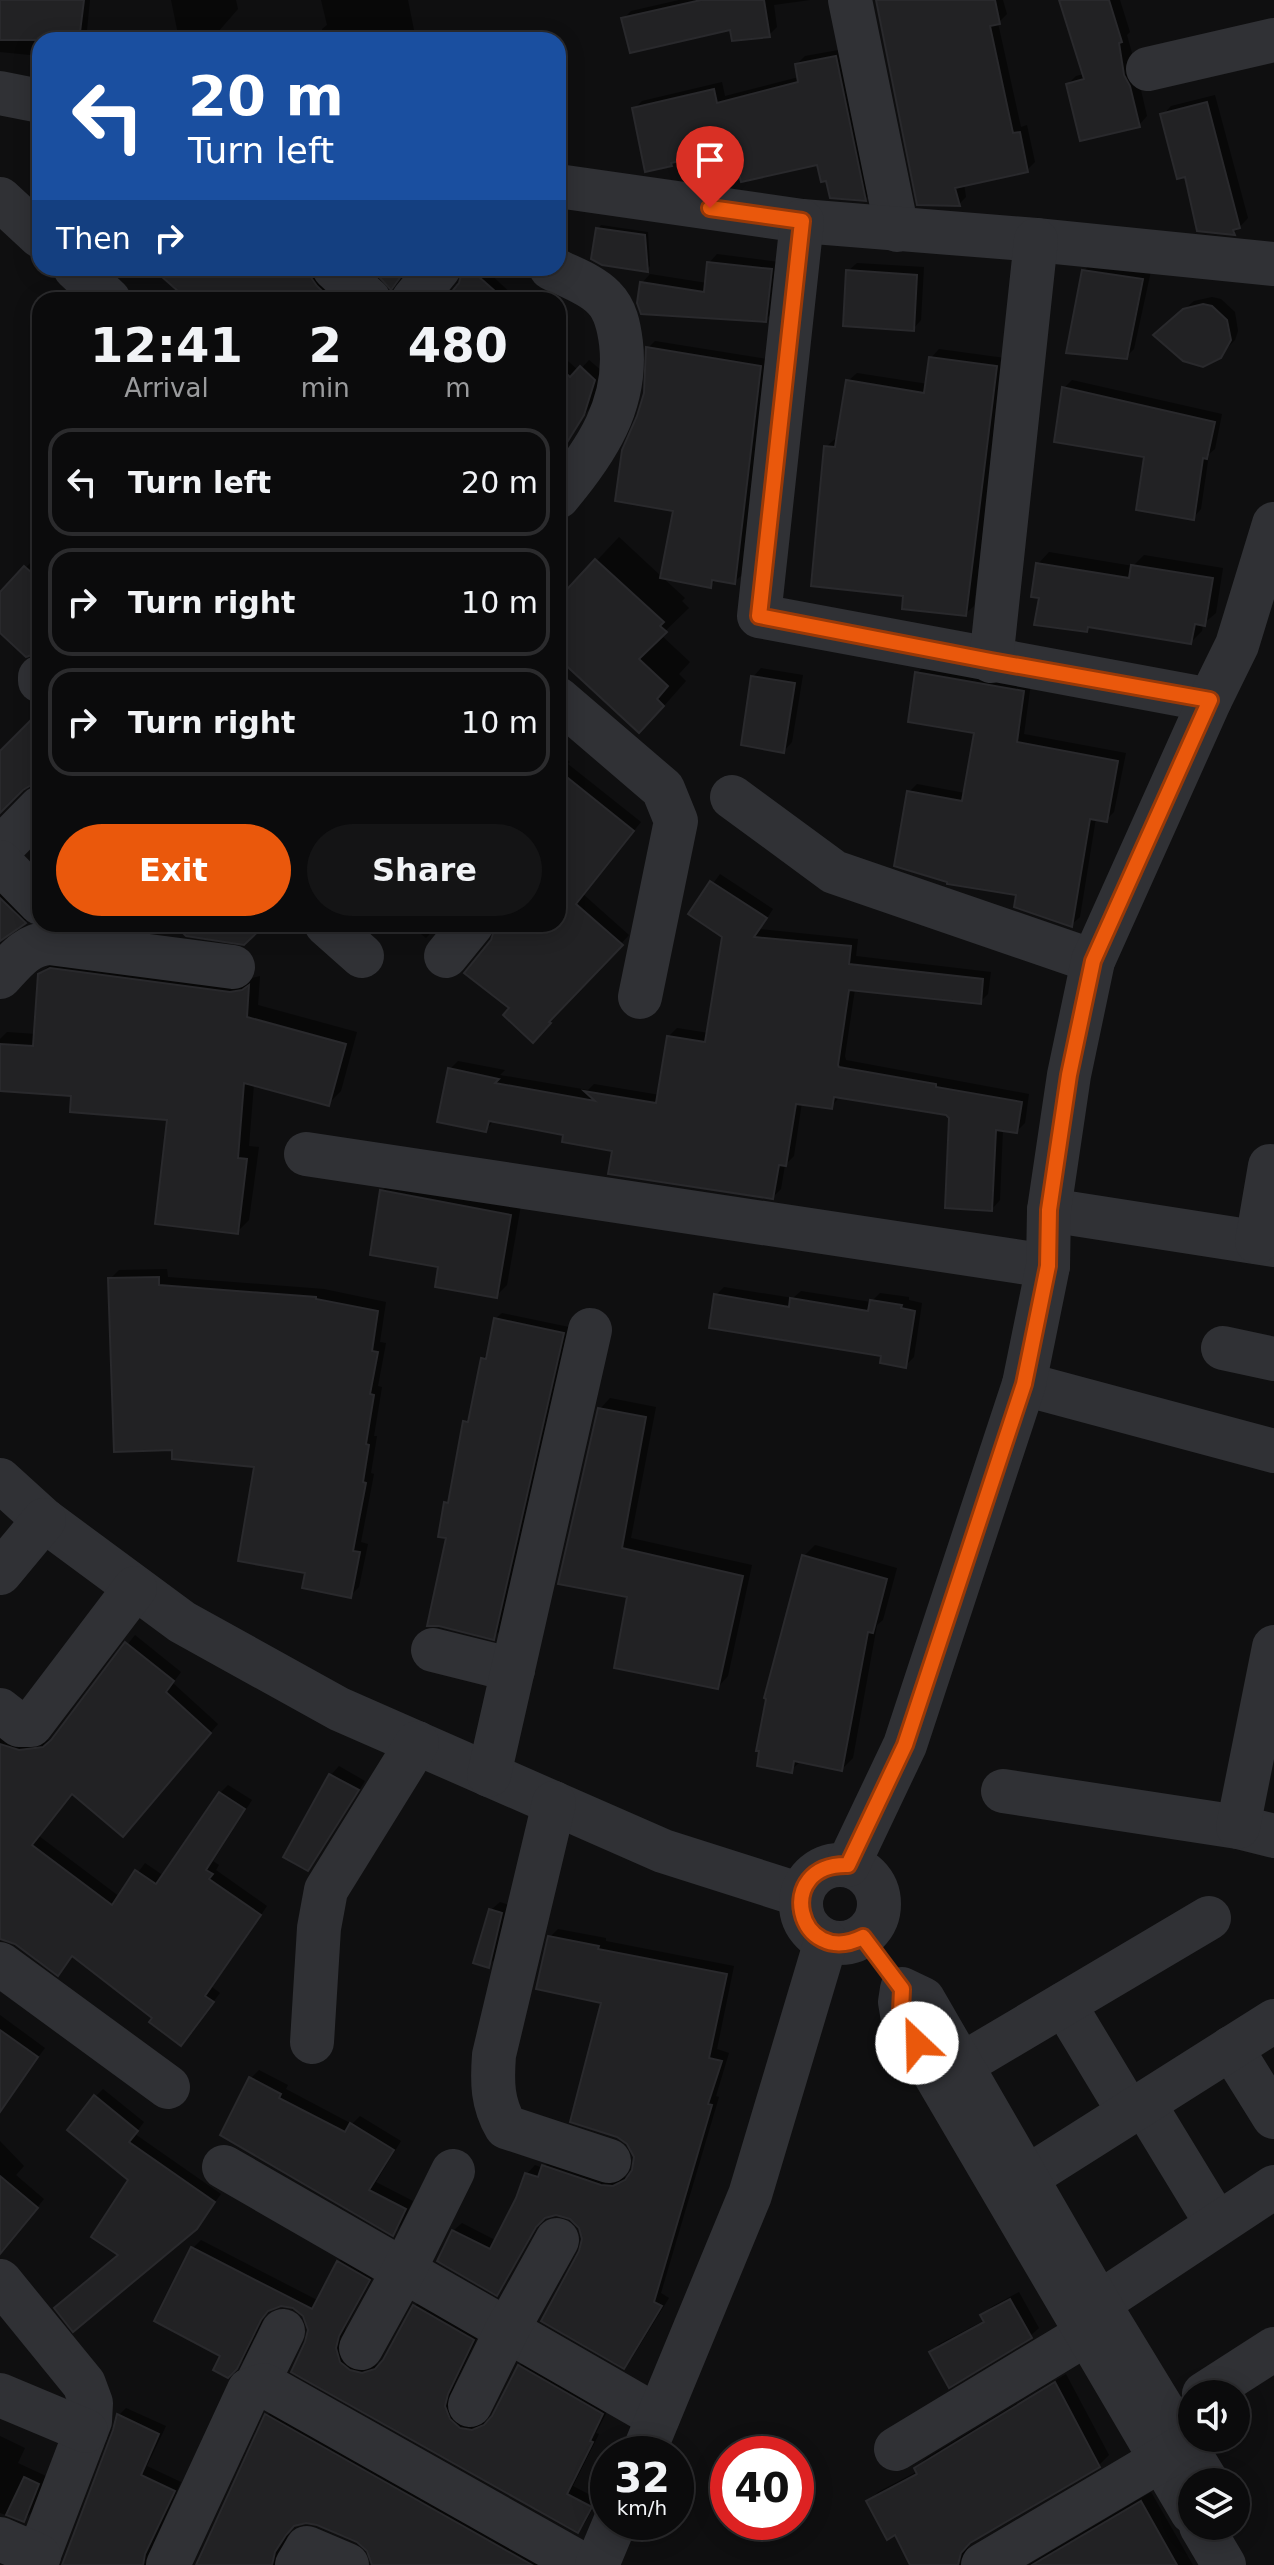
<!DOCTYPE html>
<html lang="en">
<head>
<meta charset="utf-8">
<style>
	body { margin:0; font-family:"DejaVu Sans",sans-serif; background:#141415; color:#f1f3f6; height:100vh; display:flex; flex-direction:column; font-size:30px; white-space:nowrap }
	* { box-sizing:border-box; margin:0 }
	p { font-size:26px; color:#9a9b9d }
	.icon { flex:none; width:44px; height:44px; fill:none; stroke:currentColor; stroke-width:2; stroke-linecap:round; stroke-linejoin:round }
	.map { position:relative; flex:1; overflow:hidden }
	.side { position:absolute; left:32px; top:292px; width:534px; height:640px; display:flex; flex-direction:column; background:#0b0b0c; border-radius:24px; box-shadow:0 4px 20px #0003,0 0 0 2px #2b2b2d }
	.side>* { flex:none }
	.top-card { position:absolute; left:32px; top:32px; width:534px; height:244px; border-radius:24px; box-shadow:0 4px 20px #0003,0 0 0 2px #2b2b2d; background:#1a4fa0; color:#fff; overflow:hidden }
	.tools { position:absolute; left:1178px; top:2380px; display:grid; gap:16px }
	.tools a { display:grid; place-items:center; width:72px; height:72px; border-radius:50%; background:#0b0b0c; box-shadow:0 4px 20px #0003,0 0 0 2px #2b2b2d; font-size:40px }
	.speed { position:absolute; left:590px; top:2436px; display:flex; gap:16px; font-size:40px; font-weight:700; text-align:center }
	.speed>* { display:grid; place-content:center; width:104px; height:104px; border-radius:50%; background:#0b0b0c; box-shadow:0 4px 20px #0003,0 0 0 2px #2b2b2d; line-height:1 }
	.speed small { font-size:20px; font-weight:400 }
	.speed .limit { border:12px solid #d22; background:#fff; color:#111 }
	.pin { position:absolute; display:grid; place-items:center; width:68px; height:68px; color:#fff; margin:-82px -34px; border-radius:50% 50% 50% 0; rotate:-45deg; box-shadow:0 0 8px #0007 }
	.pin .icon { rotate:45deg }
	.me { position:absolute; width:88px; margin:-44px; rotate:336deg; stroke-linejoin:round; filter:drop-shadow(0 0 6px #0008) }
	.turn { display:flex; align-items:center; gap:28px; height:168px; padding:0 24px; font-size:36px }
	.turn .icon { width:104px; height:104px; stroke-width:2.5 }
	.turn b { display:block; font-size:56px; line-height:68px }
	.then { display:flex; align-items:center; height:76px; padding:0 24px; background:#0003; gap:16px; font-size:30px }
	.eta { display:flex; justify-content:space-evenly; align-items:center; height:136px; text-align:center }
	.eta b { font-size:48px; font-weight:700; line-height:56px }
	.button { display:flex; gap:16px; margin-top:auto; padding:16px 24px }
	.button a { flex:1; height:92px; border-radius:48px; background:#ea580c; color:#fff; font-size:32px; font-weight:700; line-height:92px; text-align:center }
	.button a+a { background:#141415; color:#f1f3f6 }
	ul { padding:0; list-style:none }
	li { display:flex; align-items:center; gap:24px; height:108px; margin:0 16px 12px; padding:0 8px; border:4px solid #2b2b2d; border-radius:24px }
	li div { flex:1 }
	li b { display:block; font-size:30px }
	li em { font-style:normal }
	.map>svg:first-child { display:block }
</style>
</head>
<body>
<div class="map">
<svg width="1274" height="2565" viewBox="0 0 1274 2565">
	<rect width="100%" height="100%" fill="#0f0f10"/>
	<g fill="#0007">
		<polygon points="0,0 90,0 86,40 40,40 40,56 0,52"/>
		<polygon points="171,0 236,0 238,9 211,40 174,40 179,39"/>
		<polygon points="321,0 408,0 416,40 324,40 322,29 327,25"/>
		<polygon points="679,0 810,0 774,5 777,27 769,35 732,27 623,19 631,11"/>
		<polygon points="878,0 1003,0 1007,14 998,23 1021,127 1027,125 1035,162 1027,170 964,184 966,197 959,204"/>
		<polygon points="1067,0 1120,0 1130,32 1127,35 1132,53 1131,65 1138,77 1147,116 1139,125 1068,84 1076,76 1084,74"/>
		<polygon points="844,49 873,191 865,199 827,178 819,162 735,145 676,160 671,164 634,109 642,101 722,82 725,96 799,77 797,64 805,56"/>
		<polygon points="558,87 567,126 558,134"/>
		<polygon points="1215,95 1248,218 1234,233 1186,174 1163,115 1171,106"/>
		<polygon points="601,225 648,232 650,266 647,269 598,229"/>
		<polygon points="717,254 779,262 774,311 765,320 642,283 650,274 707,283 709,263"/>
		<polygon points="1092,262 1151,271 1134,349 1126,357 1084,271"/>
		<polygon points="857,263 924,267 921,320 913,329 848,271"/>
		<polygon points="154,268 317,268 347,300 190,300"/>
		<polygon points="467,268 484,268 518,300 448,300 460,285"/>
		<polygon points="1212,297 1221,299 1235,312 1238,331 1235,340 1226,349 1164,327 1194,301"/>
		<polygon points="655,341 767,359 742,575 734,582 717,579 710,586 662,577 685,598 682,601 689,608 661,635 690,662 679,674 686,681 663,707 558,655 558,602 619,537 662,577 676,509 639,417 646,393 648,348"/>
		<polygon points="939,349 1005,358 974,606 965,614 905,594 826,447 835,439 839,439 848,381 857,373 928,384 931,358"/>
		<polygon points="558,352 579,371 589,360 602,371 591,406 558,454"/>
		<polygon points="1072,380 1222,414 1215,449 1209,454 1201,509 1193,518 1146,455 1064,388"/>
		<polygon points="1049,552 1133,566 1144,555 1223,568 1216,613 1203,624 1202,631 1191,642 1091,626 1086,630 1041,597 1038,564"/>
		<polygon points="40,558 40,650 0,630 0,595 34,559 37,562"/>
		<polygon points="926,665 1031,683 1024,734 1126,753 1114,812 1106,820 1096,818 1080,917 1071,925 1018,893 909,792 917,784 965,793 976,731 917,673"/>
		<polygon points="761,668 803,675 792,742 784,751 753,677"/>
		<polygon points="558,751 570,762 568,764 641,822 583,894 629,935 533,1040 512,1008 493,941 498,924 558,924"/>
		<polygon points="40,847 40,864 31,856"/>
		<polygon points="0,873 37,909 25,921 0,939"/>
		<polygon points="720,874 773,909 760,929 858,939 856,956 991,972 988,994 980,1002 855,989 845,1056 846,1060 1029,1094 1025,1123 1017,1131 1003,1129 1000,1200 992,1209 947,1114 840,1096 831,1107 802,1102 794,1156 785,1165 781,1189 773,1197 565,1133 494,1120 486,1130 450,1069 458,1061 505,1070 500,1075 588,1090 594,1084 660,1095 669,1036 677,1028 709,1033 724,936 691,914"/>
		<polygon points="409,924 439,924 426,938"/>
		<polygon points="53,962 243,980 260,976 258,1005 357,1032 341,1091 329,1103 254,1084 249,1146 259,1147 249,1220 237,1232 170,1118 73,1094 0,1089 0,1039 7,1032 36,1034 40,974"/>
		<polygon points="392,1181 521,1205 507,1285 496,1296 382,1191"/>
		<polygon points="167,1269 168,1277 324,1289 386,1302 380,1342 386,1343 378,1386 382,1387 374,1436 377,1436 371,1473 374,1474 361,1542 368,1544 359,1587 350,1596 307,1571 256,1465 175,1448 110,1279 119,1270"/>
		<polygon points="724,1287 793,1298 801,1291 871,1302 880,1293 909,1297 909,1300 922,1303 914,1357 905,1366 883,1354 716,1295"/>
		<polygon points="502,1313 569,1327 500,1631 494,1637 448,1537 446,1503 451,1498 465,1422 471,1416 482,1359 489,1352 495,1319"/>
		<polygon points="610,1398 656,1407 631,1538 752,1565 728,1676 718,1687 629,1596 600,1409"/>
		<polygon points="815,1545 897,1568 883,1620 877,1625 853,1758 842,1769 801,1761 791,1770 804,1556"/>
		<polygon points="135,1635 181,1672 173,1683 218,1724 132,1826 73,1792 39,1836 120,1897 145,1863 164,1876 220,1793 228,1785 252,1800 213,1861 219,1865 216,1870 267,1906 212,1987 220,1993 181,2044 155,2018 73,1955 58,1973 16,1942 0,1938 0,1727 41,1742 53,1739"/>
		<polygon points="339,1766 365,1781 316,1860 308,1869 286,1856 331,1775"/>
		<polygon points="500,1902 509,1905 497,1957 488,1966 491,1910"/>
		<polygon points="558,1929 606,1938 606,1941 734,1966 717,2049 729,2053 716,2096 719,2097 661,2293 669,2298 632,2358 624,2366 581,2253 584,2240 580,2225 569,2216 557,2213 538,2218 500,2286 504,2286 497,2293 453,2231 462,2223 497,2241 518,2199 527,2174 535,2165 543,2168 552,2158 610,2177 623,2178 632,2174 636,2156 604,2002 550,1937"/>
		<polygon points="0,2015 45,2048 9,2096 0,2089"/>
		<polygon points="259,2070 288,2085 286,2089 352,2124 360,2116 401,2141 376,2182 413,2201 401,2225 393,2233 251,2078"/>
		<polygon points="103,2089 144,2122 135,2134 221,2194 196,2228 120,2254 130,2180 96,2096"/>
		<polygon points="0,2141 24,2166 16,2175 44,2199 20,2229 0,2227"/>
		<polygon points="201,2240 319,2301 338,2262 346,2254 376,2272 346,2326 343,2339 371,2366 384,2362 415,2306 423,2298 480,2332 455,2384 452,2397 482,2423 493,2419 519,2366 527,2359 610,2406 596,2433 599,2434 573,2486 598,2499 585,2523 577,2531 294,2371 310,2330 305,2315 294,2306 280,2304 268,2310 244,2359 227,2375 223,2355 156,2320 193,2248"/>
		<polygon points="1019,2292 1039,2328 1030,2336 931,2352 939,2344 985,2320 983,2316 991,2307"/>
		<polygon points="1066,2374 1109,2455 1099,2465 970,2541 967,2553 970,2565 912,2565 896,2533 868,2502 878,2492 918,2471 916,2468 926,2458"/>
		<polygon points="126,2408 166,2426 147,2466 181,2482 153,2545 150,2559 153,2565 64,2565 119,2415"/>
		<polygon points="275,2408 554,2565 373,2565 369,2549 359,2541 317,2523 306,2521 293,2525 279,2555 282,2565 198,2565 267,2416"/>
		<polygon points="0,2436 25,2448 18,2463 46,2476 32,2512 24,2520 0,2513"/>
		<polygon points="1151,2492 1193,2565 1028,2565"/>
	</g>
	<g fill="#222224" stroke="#29292c" stroke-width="2">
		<polygon points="0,0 84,0 79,40 0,40"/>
		<polygon points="701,0 764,0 770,37 732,41 730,30 630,53 621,18"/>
		<polygon points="876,0 995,0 1000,24 990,26 1013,133 1020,132 1028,172 955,188 960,206 917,205"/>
		<polygon points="1059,0 1109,0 1122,42 1119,43 1124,75 1130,86 1140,127 1080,141 1066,84 1084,79"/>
		<polygon points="836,56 866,201 830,198 826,181 821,182 817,165 741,182 733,148 671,163 672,166 645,172 632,108 714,89 717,103 798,82 795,64"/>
		<polygon points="1207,102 1240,228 1233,230 1235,235 1197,231 1185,177 1177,179 1160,114"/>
		<polygon points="596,228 645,235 648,272 602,265 591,259"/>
		<polygon points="707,262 772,269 766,322 641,314 637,303 640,282 704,292"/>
		<polygon points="152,268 310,268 310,276 317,286 332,300 188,300"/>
		<polygon points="371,268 407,268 391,290"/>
		<polygon points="463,268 469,268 505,300 445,300 459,283"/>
		<polygon points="846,270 917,275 914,331 843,326"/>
		<polygon points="1082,270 1143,279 1127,359 1066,353"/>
		<polygon points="1203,304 1212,306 1227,320 1231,340 1221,358 1203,367 1183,361 1153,335 1183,309"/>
		<polygon points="646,347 761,366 735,584 712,580 711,588 660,578 673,511 615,501 622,450 637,416 644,393"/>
		<polygon points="929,357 997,366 966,616 902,609 903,596 811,586 824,446 835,447 846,380 924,393"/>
		<polygon points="558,366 570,377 580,366 595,380 584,415 558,457"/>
		<polygon points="1062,387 1215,422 1207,459 1203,458 1194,520 1136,510 1144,457 1054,442"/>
		<polygon points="595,559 664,622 660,626 667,632 639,659 668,686 657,699 664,706 639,733 558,658 558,599"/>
		<polygon points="1036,563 1129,578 1131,565 1213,578 1205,626 1195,624 1191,644 1088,627 1087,632 1034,625 1039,598 1031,597"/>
		<polygon points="24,566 40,580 40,652 26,657 0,633 0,592"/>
		<polygon points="915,672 1024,691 1017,742 1118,761 1107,822 1090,819 1072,927 1014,907 1016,895 947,884 947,882 894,866 907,791 962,801 974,733 908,722"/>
		<polygon points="751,676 795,683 784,753 741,745"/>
		<polygon points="40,711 40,784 33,784 23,790 0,813 0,751"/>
		<polygon points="558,770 634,831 576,904 623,945 549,1022 551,1023 533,1043 503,1015 509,1008 464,973 491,940 496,924 558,924"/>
		<polygon points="710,881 767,918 754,937 851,946 849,964 983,979 981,1004 849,990 838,1065 839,1067 936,1084 936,1087 1022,1102 1017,1133 996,1130 992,1211 945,1208 949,1118 946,1115 834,1097 832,1109 796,1104 786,1166 779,1165 773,1199 608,1174 612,1151 562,1142 563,1135 489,1121 486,1132 437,1122 448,1068 499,1079 495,1083 595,1101 584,1091 656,1103 667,1036 705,1042 722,937 688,914"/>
		<polygon points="0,898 26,923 0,941"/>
		<polygon points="174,924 266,924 244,945 186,936"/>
		<polygon points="50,968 230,992 242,990 249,985 247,1017 346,1044 329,1106 244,1083 238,1158 247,1159 238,1234 155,1224 167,1120 70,1112 71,1096 0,1091 0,1044 33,1046 38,974"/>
		<polygon points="380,1190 511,1215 497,1298 435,1287 438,1267 370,1255"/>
		<polygon points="159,1277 159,1285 316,1297 316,1299 378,1311 372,1351 378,1352 370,1394 374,1395 366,1444 369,1445 363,1482 366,1483 353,1551 360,1552 351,1598 302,1588 305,1573 238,1561 254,1467 172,1459 172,1450 114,1452 108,1278"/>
		<polygon points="714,1294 789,1307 790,1298 868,1311 870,1300 902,1305 901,1308 915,1311 906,1368 880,1363 881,1356 709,1328"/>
		<polygon points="494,1318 564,1333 494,1640 439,1626 427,1626 446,1538 438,1537 444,1502 448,1503 463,1421 468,1422 481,1358 486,1359"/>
		<polygon points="598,1408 646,1417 622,1548 743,1576 718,1689 614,1668 627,1597 558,1584"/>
		<polygon points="802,1555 887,1579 873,1633 868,1632 842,1771 794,1761 792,1773 757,1766 759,1751 756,1751 766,1699 764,1698"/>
		<polygon points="125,1642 174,1681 166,1692 211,1733 123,1837 72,1794 32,1845 112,1905 135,1870 156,1884 219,1792 245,1809 206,1870 213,1874 209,1879 261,1915 205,1996 214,2002 181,2046 149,2022 152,2018 72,1956 58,1976 15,1944 0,1939 0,1744 19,1750 43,1747 51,1740"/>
		<polygon points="329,1774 359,1790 308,1871 283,1857"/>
		<polygon points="489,1909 502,1913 489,1968 473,1963"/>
		<polygon points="548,1936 599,1946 598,1949 727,1974 709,2058 722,2061 708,2104 712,2105 654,2302 662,2306 624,2369 541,2321 579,2251 582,2239 579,2228 570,2219 556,2215 545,2218 536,2227 497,2296 437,2261 452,2230 490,2249 516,2198 525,2173 538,2177 542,2165 601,2185 613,2186 625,2180 632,2170 634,2157 627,2144 617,2137 570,2122 601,2003 536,1989"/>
		<polygon points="0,2030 38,2057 0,2112"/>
		<polygon points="249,2077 281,2094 279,2098 345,2132 350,2123 394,2150 369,2190 406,2209 393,2236 220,2135"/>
		<polygon points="94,2095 138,2131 129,2142 215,2202 197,2229 73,2332 54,2308 118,2255 91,2237 128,2180 67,2130"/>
		<polygon points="0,2176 38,2208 0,2254"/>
		<polygon points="191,2247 312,2309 337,2261 370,2280 339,2336 336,2348 340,2362 350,2370 362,2373 375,2369 383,2360 413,2305 474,2340 448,2394 445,2406 450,2419 460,2428 472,2430 484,2425 492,2416 518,2365 603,2414 590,2441 593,2442 567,2494 592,2507 578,2533 291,2372 305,2342 308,2330 303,2316 293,2308 281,2306 268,2311 261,2320 237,2369 228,2378 213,2370 220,2356 154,2321"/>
		<polygon points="1010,2299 1032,2338 949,2388 929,2352 984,2322 980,2315"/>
		<polygon points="1055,2382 1100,2467 970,2543 961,2553 958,2565 910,2565 895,2535 887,2540 866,2501 917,2474 914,2468"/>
		<polygon points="117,2414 159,2434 141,2475 175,2491 145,2554 143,2565 62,2565 113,2430"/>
		<polygon points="265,2414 532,2565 372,2565 367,2551 357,2542 317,2525 306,2523 294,2526 286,2535 275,2552 272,2565 196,2565"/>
		<polygon points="24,2477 39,2484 24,2522 6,2515"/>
		<polygon points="1141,2501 1177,2565 1032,2565"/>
	</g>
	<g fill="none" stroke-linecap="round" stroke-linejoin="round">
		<g stroke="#303135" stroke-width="44">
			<polyline points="850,0 897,230"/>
			<polyline points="1148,69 1274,40"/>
			<polyline points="0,93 40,101"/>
			<polyline points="558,186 802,221 1036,240 1274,264"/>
			<polyline points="0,199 40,236"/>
			<polyline points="802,221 759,616 1210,700"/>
			<polyline points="75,268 109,300"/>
			<polyline points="334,268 369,300"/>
			<path d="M551 268C567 276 591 284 604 298 616 310 619 327 621 343 628 404 596 452 558 497"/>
			<polyline points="413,300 439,268"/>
			<polyline points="991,661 1036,240"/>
			<polyline points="40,677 40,681"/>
			<polyline points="558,699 663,789 676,821 640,997"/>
			<polyline points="732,797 834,872 1093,961"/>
			<polyline points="0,849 40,808"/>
			<polyline points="0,862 40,903"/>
			<polyline points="326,924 362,956"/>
			<polyline points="446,956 472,924"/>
			<path d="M0 977C15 961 26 945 49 943L233 967"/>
			<polyline points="306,1154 1048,1266"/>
			<polyline points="1049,1210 1274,1245"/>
			<polyline points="1257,1242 1270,1166"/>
			<polyline points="1223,1348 1274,1359"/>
			<polyline points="1024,1384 1274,1451"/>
			<polyline points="0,1480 44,1520 182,1622 339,1709 663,1851 801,1895"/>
			<polyline points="0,1573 44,1520"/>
			<polyline points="433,1650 513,1670"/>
			<polyline points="0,1710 19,1725 31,1725 135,1588"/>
			<polyline points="489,1775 590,1330"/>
			<polyline points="1003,1791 1238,1827 1274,1836"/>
			<path d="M554 1803 494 2055C492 2082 492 2103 506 2127L609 2161"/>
			<polyline points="1238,1827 1274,1647"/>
			<circle cx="840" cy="1904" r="39"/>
			<polyline points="848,1865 905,1745 1024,1384 1048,1266 1049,1210 1069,1075 1093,961 1210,700 1237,645 1274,524"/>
			<polyline points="0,1964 168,2087"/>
			<polyline points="1064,2004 1129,2112"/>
			<polyline points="312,2042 319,1928 326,1890 417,1743"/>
			<polyline points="1231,2048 1274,2117"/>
			<polyline points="961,2065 1209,1918"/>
			<polyline points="1144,2104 1217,2224"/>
			<polyline points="224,2167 658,2417"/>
			<polyline points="1026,2178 1274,2021"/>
			<polyline points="0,2281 84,2384 91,2403 90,2421 35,2565"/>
			<polyline points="1099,2303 1274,2187"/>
			<polyline points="361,2348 404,2270 453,2171"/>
			<polyline points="256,2386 283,2331"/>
			<polyline points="1204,2394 1274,2349"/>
			<polyline points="0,2395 86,2431"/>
			<polyline points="470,2405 507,2330 557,2240"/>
			<polyline points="896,2449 1088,2333"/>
			<polyline points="643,2454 750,2195 826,1941"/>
			<polyline points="1192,2512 903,2020 900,2002 902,1989 923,1999 1109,2321 1207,2482"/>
			<polyline points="1201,2526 1224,2565"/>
			<polyline points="0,2539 39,2556"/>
			<polyline points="168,2565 249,2390 264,2385 583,2565"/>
			<polyline points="297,2565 307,2548 347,2565"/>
			<polyline points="597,2565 615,2522"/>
			<polyline points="983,2565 1186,2445"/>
		</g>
	</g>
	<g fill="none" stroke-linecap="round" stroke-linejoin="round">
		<defs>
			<path id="route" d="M710 208 802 221 759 616 991 661 1210 700 1093 961 1069 1075 1049 1210 1048 1266 1024 1384 905 1745 848 1865C772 1863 797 1970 863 1937L902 1989 901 2012 917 2043"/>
		</defs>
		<use href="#route" stroke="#983908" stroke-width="20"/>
		<use href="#route" stroke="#ea580c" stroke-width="14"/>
	</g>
</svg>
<div class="tools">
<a><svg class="icon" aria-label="sound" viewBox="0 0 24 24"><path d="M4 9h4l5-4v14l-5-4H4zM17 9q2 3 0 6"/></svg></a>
<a><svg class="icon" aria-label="layers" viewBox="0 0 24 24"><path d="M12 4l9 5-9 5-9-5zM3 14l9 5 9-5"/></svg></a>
</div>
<div class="speed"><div>32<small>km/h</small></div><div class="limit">40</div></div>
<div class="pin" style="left:710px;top:208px;background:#d93025"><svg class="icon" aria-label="arrive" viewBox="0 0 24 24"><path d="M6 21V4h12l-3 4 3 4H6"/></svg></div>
<svg class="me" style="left:917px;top:2043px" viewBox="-20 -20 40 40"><circle r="19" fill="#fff"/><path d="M0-13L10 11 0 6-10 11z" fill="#ea580c"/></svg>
<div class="top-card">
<div class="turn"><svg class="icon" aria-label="left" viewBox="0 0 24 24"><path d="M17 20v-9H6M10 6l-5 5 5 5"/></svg><div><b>20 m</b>Turn left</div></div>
<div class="then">Then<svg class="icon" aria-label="right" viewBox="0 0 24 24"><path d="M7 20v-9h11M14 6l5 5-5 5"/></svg></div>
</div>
<section class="side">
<div class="eta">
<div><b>12:41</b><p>Arrival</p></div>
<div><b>2</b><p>min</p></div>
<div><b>480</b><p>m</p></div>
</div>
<ul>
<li><svg class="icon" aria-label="left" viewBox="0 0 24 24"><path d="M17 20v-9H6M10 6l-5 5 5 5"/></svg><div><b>Turn left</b></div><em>20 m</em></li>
<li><svg class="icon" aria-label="right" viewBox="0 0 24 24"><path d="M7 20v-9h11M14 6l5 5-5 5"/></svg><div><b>Turn right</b></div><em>10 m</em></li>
<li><svg class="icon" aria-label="right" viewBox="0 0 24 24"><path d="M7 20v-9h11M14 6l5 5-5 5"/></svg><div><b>Turn right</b></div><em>10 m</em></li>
</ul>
<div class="button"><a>Exit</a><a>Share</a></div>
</section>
</div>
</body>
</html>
